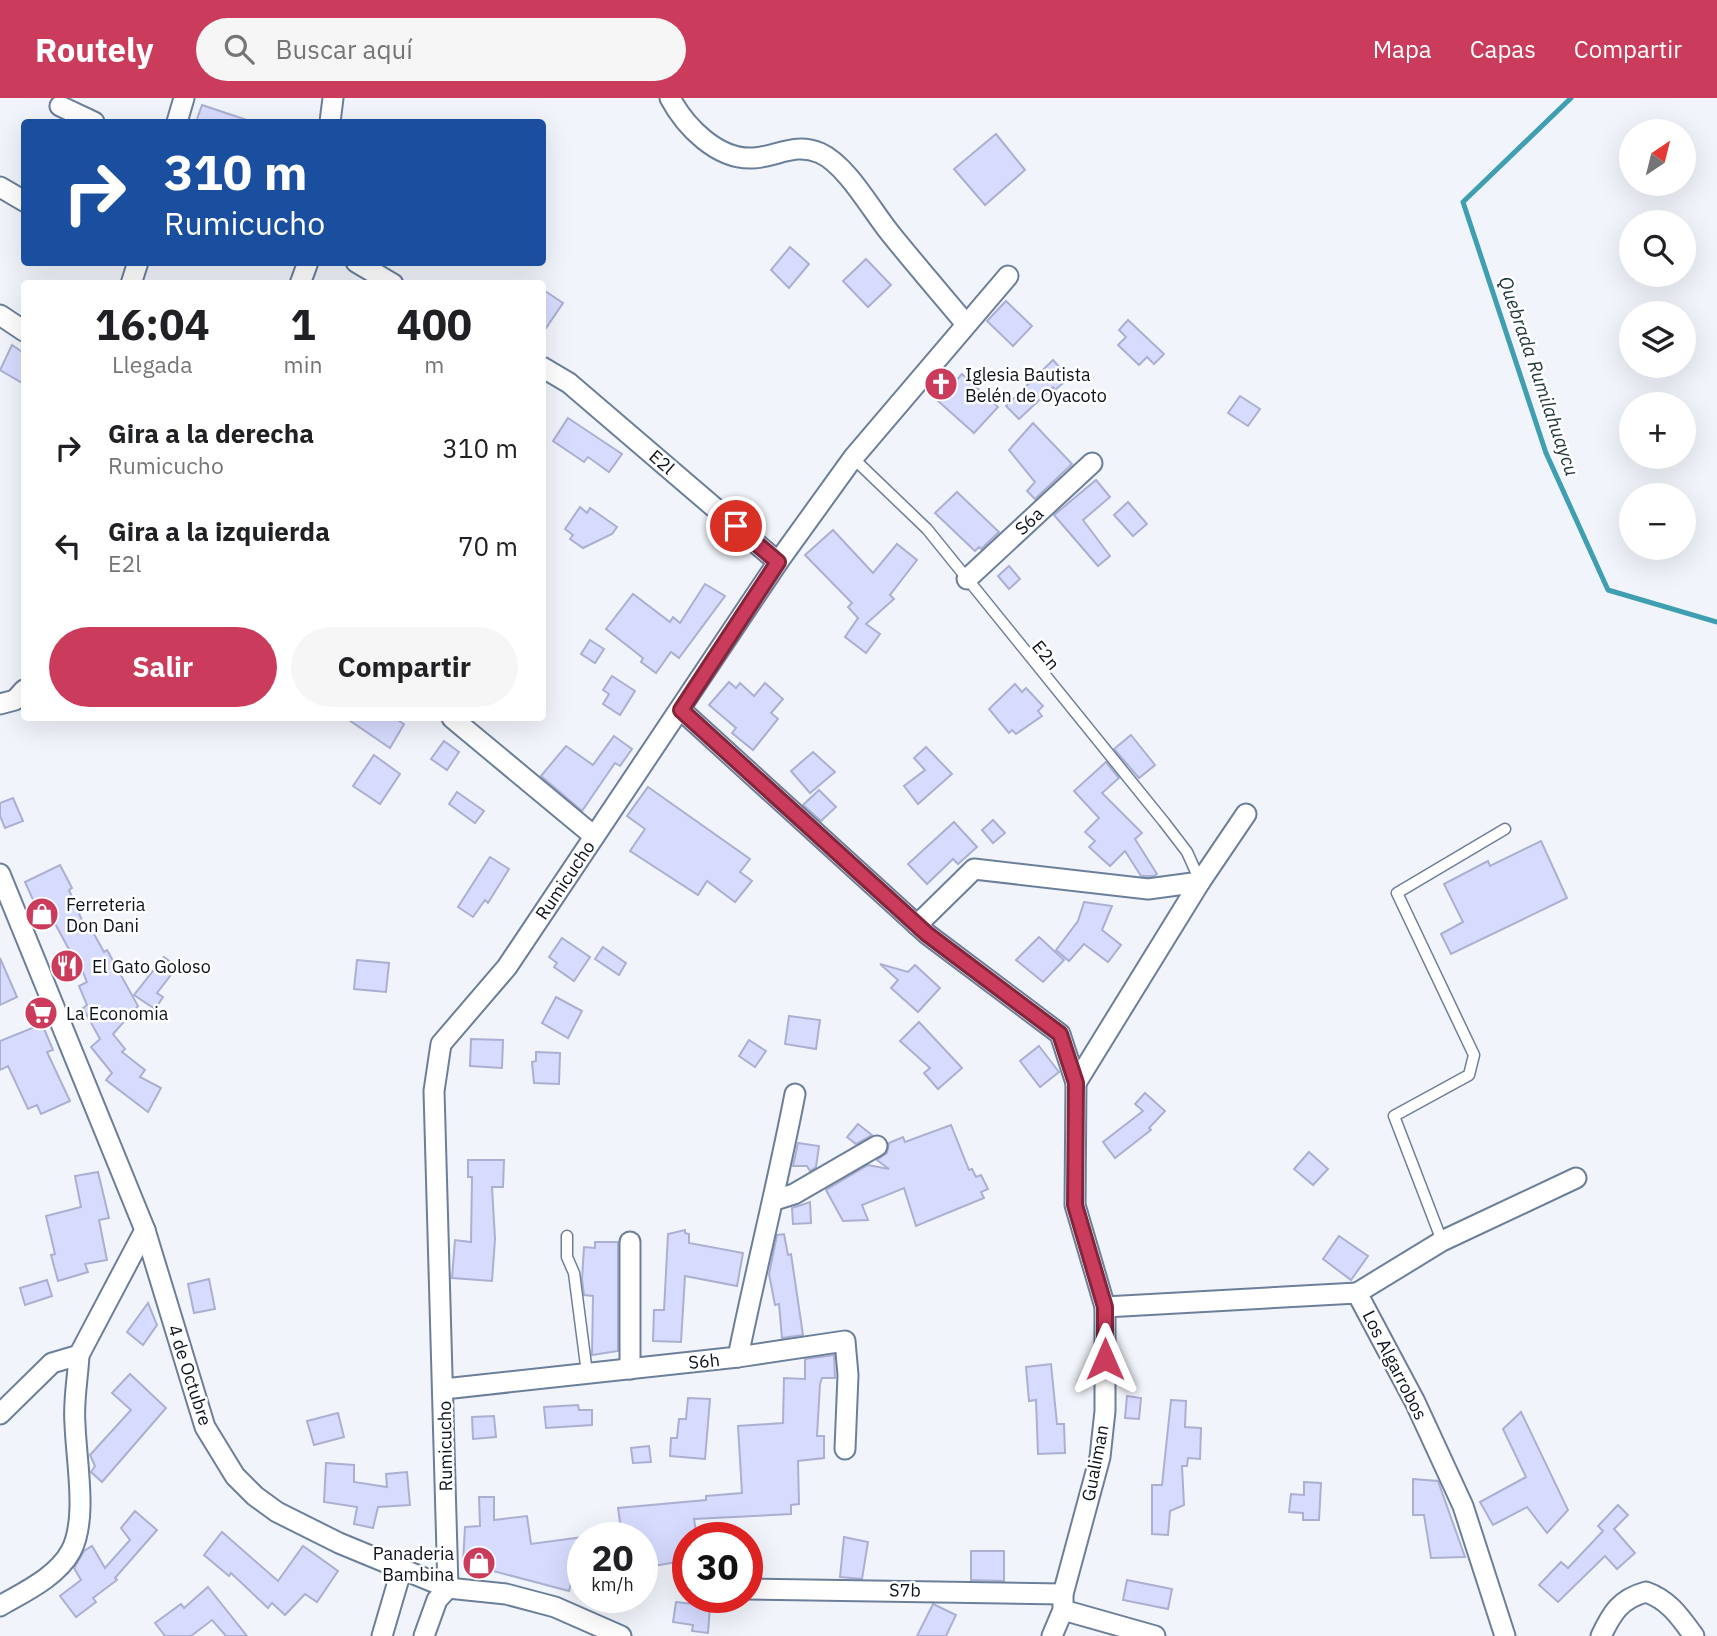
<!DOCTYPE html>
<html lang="es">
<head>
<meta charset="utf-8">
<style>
	body { margin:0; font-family:"IBM Plex Sans",sans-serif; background:#f6f6f6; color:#202124; height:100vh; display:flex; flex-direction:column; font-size:26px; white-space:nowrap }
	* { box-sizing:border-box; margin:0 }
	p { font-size:23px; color:#757577 }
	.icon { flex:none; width:38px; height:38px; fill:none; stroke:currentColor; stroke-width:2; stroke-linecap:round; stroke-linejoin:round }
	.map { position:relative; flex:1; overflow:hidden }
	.side { position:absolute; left:21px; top:182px; width:525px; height:441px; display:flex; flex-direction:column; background:#fff; border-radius:7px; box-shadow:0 7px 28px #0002 }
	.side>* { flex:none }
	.hud { position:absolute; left:21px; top:21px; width:525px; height:147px; border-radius:7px; box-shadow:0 7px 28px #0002; background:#1a4fa0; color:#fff; overflow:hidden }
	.needle { width:46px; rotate:35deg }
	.fabs { position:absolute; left:1619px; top:21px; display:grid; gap:14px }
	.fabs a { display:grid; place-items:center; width:77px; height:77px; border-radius:50%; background:#fff; box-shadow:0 7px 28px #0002; font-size:35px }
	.speed { position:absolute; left:567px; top:1424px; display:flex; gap:14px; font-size:35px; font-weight:700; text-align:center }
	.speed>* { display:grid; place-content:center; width:91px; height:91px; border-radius:50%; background:#fff; box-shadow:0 7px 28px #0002; line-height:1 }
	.speed small { font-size:18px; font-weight:400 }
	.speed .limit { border:10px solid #d22; background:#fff; color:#111 }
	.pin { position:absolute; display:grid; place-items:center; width:60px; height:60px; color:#fff; margin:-30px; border:4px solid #fff; border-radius:50%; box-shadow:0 2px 7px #0007 }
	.me { position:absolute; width:77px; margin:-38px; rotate:0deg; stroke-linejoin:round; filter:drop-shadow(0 0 5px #0008) }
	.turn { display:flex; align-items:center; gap:24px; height:147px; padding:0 28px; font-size:32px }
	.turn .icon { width:91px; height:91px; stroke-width:2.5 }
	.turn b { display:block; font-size:49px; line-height:60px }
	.eta { display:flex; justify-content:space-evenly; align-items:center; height:119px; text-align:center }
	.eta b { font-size:42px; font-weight:700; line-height:49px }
	.button { display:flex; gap:14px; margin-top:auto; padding:14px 28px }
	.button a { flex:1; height:80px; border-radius:42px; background:#cb3b5b; color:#fff; font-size:28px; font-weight:700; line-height:80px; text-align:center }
	.button a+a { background:#f6f6f6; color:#202124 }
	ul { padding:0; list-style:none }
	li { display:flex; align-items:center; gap:21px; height:98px; padding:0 28px }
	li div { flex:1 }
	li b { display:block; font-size:26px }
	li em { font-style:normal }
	header { display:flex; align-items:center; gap:42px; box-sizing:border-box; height:98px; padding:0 35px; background:#cb3b5b; color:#fff }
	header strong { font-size:33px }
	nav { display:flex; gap:38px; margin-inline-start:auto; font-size:24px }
	.search { width:490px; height:63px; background:#f6f6f6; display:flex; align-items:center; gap:18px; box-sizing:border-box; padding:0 24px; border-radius:38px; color:#757577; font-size:26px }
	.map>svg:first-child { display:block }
</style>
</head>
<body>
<header>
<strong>Routely</strong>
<div class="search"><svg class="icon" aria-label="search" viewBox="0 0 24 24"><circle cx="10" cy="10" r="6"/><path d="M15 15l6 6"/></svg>Buscar aquí</div>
<nav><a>Mapa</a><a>Capas</a><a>Compartir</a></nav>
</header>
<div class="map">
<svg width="1717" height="1538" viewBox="0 0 1717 1538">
	<rect width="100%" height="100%" fill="#f1f5fb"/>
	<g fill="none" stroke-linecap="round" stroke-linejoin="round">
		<polyline stroke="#3f9fb1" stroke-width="5" points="1571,0 1463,104 1546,355 1608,492 1717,524"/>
	</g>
	<g fill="#d7dbfe" stroke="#abb0d1" stroke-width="2">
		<polygon points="202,7 247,22 247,24 196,24"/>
		<polygon points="996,36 1025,72 985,107 954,71"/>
		<polygon points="790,149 809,166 789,190 771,172"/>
		<polygon points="866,161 891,187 868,209 843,183"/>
		<polygon points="542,191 563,205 542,236"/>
		<polygon points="1006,203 1032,228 1013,248 987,223"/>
		<polygon points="1128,222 1164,256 1154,266 1147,259 1139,267 1118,247 1126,239 1119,232"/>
		<polygon points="12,247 24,255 24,286 0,272"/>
		<polygon points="1053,262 1069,280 1055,292 1053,289 1019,321 1006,308"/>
		<polygon points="962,276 998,309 974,335 938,303"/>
		<polygon points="1240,298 1260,311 1248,328 1228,315"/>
		<polygon points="568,320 622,356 609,374 588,359 584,364 553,343"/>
		<polygon points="1033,325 1072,366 1035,401 1027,393 1035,384 1009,352"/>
		<polygon points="1096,382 1110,399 1083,422 1110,458 1098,468 1054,417"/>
		<polygon points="957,394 999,434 981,451 979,449 975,453 935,415"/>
		<polygon points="1128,404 1147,426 1133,438 1114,417"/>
		<polygon points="580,409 587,415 590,410 617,429 612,436 583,450 570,441 573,437 565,431"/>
		<polygon points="833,432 873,475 897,446 917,462 890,497 894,501 866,526 880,536 866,555 845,539 858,520 848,509 852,505 805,457"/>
		<polygon points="1009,468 1020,481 1009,491 998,478"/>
		<polygon points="705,486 725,498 679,560 671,554 656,575 641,564 643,560 606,531 633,496 670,524 673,519 680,525"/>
		<polygon points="590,542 604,551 595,565 581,556"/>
		<polygon points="612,578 635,593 620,617 603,606 609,596 603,592"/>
		<polygon points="729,584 736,590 740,585 754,598 765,585 783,601 771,615 778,621 753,652 732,635 736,630 709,607"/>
		<polygon points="1015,586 1022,594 1026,590 1043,608 1038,613 1042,618 1016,636 1012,632 1009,635 989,611"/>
		<polygon points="346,620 394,620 404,626 390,650"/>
		<polygon points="1131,637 1155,667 1139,680 1114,651"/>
		<polygon points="614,638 632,651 620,668 615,665 582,713 541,678 566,648 593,667"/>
		<polygon points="444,643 459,654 447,672 431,661"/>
		<polygon points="926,649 952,676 918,706 904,688 925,672 914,660"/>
		<polygon points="813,654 835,674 810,695 791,673"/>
		<polygon points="374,657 400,676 380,706 353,688"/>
		<polygon points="1106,664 1119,680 1102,695 1142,735 1135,741 1157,776 1154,778 1141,778 1125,753 1110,768 1089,749 1095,743 1085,734 1099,720 1074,693"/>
		<polygon points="648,689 750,761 740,774 752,783 735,804 707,783 698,797 630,753 645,731 627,718"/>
		<polygon points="819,692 836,709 821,723 803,707"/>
		<polygon points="457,694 484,713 475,725 449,706"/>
		<polygon points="13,700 23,723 5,730 0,718 0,705"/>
		<polygon points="993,722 1005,735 993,745 982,732"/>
		<polygon points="954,724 977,749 958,766 953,761 927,786 908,766"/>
		<polygon points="1541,743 1567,800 1451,856 1441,836 1463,824 1444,786 1488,763 1490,768"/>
		<polygon points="490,759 509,771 488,805 485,802 473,819 458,809"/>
		<polygon points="60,767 72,790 69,792 84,827 88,825 104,854 107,852 138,908 113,936 125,951 122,954 145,972 140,979 161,990 148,1014 106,982 112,975 91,949 100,941 83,910 87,907 79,888 87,884 75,855 72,857 52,820 43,824 25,784"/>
		<polygon points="1084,804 1112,808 1102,832 1121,847 1108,864 1084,846 1069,863 1056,852 1078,823"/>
		<polygon points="1039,839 1064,862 1043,884 1016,862"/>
		<polygon points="562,840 590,859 574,883 554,869 557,865 549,859"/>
		<polygon points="603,849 626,865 619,877 595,861"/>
		<polygon points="164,859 177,869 157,895 163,899 155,911 134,897"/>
		<polygon points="0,860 17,899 0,907"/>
		<polygon points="357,862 389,865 386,894 354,891"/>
		<polygon points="880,866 908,874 915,867 940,890 918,914 891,890 898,882"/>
		<polygon points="556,899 582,913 568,940 542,925"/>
		<polygon points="789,918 820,922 816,951 785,946"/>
		<polygon points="919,924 962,970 938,991 924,975 930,970 900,943"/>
		<polygon points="42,926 53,952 47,954 70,1003 41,1016 37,1007 28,1011 8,968 0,972 0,943"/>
		<polygon points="471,941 503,942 502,970 470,968"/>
		<polygon points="749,942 766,953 755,969 739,958"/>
		<polygon points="1039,948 1059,974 1040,989 1020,963"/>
		<polygon points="536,954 560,955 559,986 534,985 532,964 536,963"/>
		<polygon points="1145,995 1165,1013 1149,1030 1151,1032 1115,1060 1103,1044 1143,1013 1135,1006"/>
		<polygon points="858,1026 872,1037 856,1046 847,1039"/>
		<polygon points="951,1027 969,1072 972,1071 976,1079 981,1077 988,1091 981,1094 984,1100 916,1128 904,1090 862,1107 868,1122 843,1123 826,1092 868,1067 889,1071 877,1062 887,1055 889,1045 903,1039 905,1044"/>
		<polygon points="798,1045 819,1048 816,1069 810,1073 807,1068 793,1068"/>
		<polygon points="1309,1054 1328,1071 1313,1087 1294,1071"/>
		<polygon points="468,1062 504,1062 503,1089 492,1089 495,1141 492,1183 452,1180 455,1142 471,1144 472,1079 468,1079"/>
		<polygon points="98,1074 109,1120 99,1122 107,1162 85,1166 88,1174 58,1183 51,1157 55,1156 46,1118 81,1109 75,1078"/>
		<polygon points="810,1104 811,1125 793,1126 792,1110"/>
		<polygon points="685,1132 685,1135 689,1136 689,1145 743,1155 737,1188 685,1178 681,1244 653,1243 654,1212 664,1212 668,1136"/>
		<polygon points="784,1136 788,1157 791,1156 803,1237 782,1240 779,1206 775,1207 769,1176 777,1137"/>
		<polygon points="1339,1138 1368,1158 1351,1182 1323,1161"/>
		<polygon points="595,1144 618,1144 618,1253 592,1257 593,1198 584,1197 582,1181 584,1149 595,1150"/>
		<polygon points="209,1181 215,1211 194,1215 188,1186"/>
		<polygon points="47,1182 52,1198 25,1207 20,1190"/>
		<polygon points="148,1205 157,1227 143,1247 127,1234"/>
		<polygon points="834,1257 835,1280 822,1280 820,1286 817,1338 824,1338 824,1360 798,1363 799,1406 791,1407 791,1416 694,1421 697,1440 688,1440 688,1455 675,1457 677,1464 642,1470 642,1440 625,1440 624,1431 621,1431 618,1410 706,1402 706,1398 742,1395 738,1328 783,1325 784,1280 805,1281 805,1261"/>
		<polygon points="1051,1266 1057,1326 1064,1326 1065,1355 1038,1356 1036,1302 1029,1303 1026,1269"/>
		<polygon points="130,1276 166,1310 102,1384 91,1374 95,1368 90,1357 131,1312 112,1295"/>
		<polygon points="1127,1298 1141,1300 1139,1321 1125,1320"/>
		<polygon points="688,1300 710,1301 705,1361 670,1358 671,1340 677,1340 679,1321 686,1321"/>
		<polygon points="1171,1302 1186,1303 1185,1329 1201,1330 1200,1361 1188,1360 1187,1368 1182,1368 1184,1407 1170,1413 1168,1437 1152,1436 1152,1387 1162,1387"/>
		<polygon points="578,1307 579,1312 592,1312 592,1327 546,1330 544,1309"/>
		<polygon points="1521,1314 1568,1412 1547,1435 1527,1409 1493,1427 1480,1404 1526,1379 1503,1331"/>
		<polygon points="338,1315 344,1339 314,1347 307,1323"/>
		<polygon points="494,1318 496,1339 473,1341 472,1319"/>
		<polygon points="649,1348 651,1364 633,1365 631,1350"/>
		<polygon points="326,1365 354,1367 354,1384 387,1389 386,1376 407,1374 410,1407 378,1409 373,1430 354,1426 357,1409 324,1404"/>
		<polygon points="1413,1381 1438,1383 1465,1459 1431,1460 1424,1417 1413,1417"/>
		<polygon points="1304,1384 1321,1385 1319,1422 1303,1422 1303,1415 1289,1414 1291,1396 1304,1397"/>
		<polygon points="479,1399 494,1399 494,1422 527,1418 531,1446 583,1439 569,1493 463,1465 465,1429 480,1428"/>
		<polygon points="1618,1407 1628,1417 1614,1431 1635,1455 1617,1471 1605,1458 1558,1504 1539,1487 1561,1464 1568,1470 1603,1433 1598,1428"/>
		<polygon points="135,1413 157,1432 115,1480 117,1482 93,1500 96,1504 76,1519 60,1498 81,1482 74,1470 84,1453 92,1448 105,1470 130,1442 121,1430"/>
		<polygon points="222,1434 278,1483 303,1448 338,1473 317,1504 305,1496 285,1517 272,1505 268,1510 231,1475 229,1478 204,1457"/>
		<polygon points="844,1439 868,1444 862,1481 840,1479"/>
		<polygon points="971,1453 1004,1453 1004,1483 971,1482"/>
		<polygon points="1127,1482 1172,1491 1168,1511 1123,1502"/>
		<polygon points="208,1489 247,1538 226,1538 212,1522 191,1538 165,1538 155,1525 181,1506 184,1510"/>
		<polygon points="676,1504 710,1508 708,1535 692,1533 693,1527 673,1524"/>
		<polygon points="933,1506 956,1517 946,1538 917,1538"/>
	</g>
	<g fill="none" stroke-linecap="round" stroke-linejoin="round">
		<defs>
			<g id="lane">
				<polyline points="853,360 927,431 1164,724 1187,754 1200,783"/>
				<polyline points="567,1138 567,1159 574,1175 587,1275"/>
				<polyline points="1442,1143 1394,1018 1469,977 1474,957 1397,795 1505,731"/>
			</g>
			<g id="street">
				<path d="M670 0C685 28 717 62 753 60 777 59 794 44 820 55 847 67 872 113 890 135 915 166 941 196 966 226"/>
				<polyline points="60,8 94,24"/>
				<polyline points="177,24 184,0"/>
				<polyline points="330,24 333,0"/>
				<polyline points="0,89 24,103"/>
				<polyline points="356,164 393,186"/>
				<polyline points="131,186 138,164"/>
				<polyline points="300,186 308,164"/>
				<polyline points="0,217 24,233"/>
				<polyline points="542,269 569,285 778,464"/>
				<polyline points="967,481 1092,365"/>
				<polyline points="0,606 15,602 24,592"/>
				<polyline points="681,612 927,836 1060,936 1076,985 1075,1107 1105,1209 1105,1313 1100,1359 1063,1496 1063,1512 1052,1538"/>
				<polyline points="452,620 594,738"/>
				<polyline points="0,776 145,1132 205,1329 235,1378 255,1398 277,1414 339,1445 448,1490 506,1496 555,1509 621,1538"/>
				<polyline points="917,827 974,771 1148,791 1200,784"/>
				<polyline points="1076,985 1200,784 1246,716"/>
				<polyline points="775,1102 794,1096 877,1048"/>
				<polyline points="1357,1195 1442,1143 1576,1080"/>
				<polyline points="1105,1209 1357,1195 1415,1304 1463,1408 1505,1538"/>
				<polyline points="738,1259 845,1243 848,1277 845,1351"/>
				<polyline points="630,1271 630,1144"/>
				<path d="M444 1291 738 1259C756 1171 778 1084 795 996"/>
				<polyline points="0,1316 52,1265 79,1257 145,1132"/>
				<polyline points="747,1491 1063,1496"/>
				<path d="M0 1508C24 1494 57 1479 71 1453 88 1421 76 1362 75 1326 73 1304 78 1279 79 1257"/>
				<polyline points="1063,1512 1155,1538"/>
				<polyline points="382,1538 402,1470"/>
				<polyline points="424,1538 437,1502 448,1490 434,993 441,946 507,869 778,464 853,360 1008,178"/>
				<path d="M1601 1538C1612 1515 1620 1501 1646 1494 1669 1502 1680 1519 1694 1538"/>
			</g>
		</defs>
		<use href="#lane" stroke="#6c7f9a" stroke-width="13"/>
		<use href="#street" stroke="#6c7f9a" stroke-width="23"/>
		<use href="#lane" stroke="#fff" stroke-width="10"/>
		<use href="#street" stroke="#fff" stroke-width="19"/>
	</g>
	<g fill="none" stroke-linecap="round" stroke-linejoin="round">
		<defs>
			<polyline id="route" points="736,428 778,464 681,612 927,836 1060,936 1076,985 1075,1107 1105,1209 1105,1261"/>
		</defs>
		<use href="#route" stroke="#84263b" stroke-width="18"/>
		<use href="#route" stroke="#cb3b5b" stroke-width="12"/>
	</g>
	<defs>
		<symbol id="church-disc" viewBox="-11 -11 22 22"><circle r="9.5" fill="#cb3b5b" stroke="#fff"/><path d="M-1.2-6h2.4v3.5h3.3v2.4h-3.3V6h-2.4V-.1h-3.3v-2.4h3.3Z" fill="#fff"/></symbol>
		<symbol id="shop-disc" viewBox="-11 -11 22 22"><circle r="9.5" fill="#cb3b5b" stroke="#fff"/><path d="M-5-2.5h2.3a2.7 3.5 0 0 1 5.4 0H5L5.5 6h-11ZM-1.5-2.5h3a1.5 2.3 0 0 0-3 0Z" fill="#fff"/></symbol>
		<symbol id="restaurant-disc" viewBox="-11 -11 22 22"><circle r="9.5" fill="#cb3b5b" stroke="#fff"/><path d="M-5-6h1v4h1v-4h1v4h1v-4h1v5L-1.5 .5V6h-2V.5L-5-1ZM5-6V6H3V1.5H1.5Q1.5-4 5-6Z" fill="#fff"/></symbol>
		<symbol id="supermarket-disc" viewBox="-11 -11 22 22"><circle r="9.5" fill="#cb3b5b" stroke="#fff"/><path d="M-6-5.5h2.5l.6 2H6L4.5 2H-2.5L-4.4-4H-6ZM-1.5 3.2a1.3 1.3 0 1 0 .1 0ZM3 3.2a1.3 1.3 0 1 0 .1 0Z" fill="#fff"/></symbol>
	</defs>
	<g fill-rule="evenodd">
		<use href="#church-disc" x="922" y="267" width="38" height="38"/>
		<use href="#shop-disc" x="23" y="797" width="38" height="38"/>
		<use href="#restaurant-disc" x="48" y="849" width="38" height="38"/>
		<use href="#supermarket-disc" x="22" y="896" width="38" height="38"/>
		<use href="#shop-disc" x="460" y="1446" width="38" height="38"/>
	</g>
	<g text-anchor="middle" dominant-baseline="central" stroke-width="5" stroke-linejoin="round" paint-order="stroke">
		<g font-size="18" fill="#0c131d" stroke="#fff" text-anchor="start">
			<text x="965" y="276">Iglesia Bautista<tspan x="965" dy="21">Belén de Oyacoto</tspan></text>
			<text x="66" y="806">Ferreteria<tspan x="66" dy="21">Don Dani</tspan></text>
			<text x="92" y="868">El Gato Goloso</text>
			<text x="66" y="915">La Economia</text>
			<text x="454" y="1455" text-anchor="end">Panaderia<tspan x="454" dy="21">Bambina</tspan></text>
		</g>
		<g font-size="18" fill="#0c131d" stroke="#fff">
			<text transform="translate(662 364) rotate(41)">E2l</text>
			<text transform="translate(1029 423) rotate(-43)">S6a</text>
			<text transform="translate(1046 557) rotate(51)">E2n</text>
			<text transform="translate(565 782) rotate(-56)">Rumicucho</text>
			<text transform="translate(704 1263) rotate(-6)">S6h</text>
			<text transform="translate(1395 1267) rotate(63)">Los Algarrobos</text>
			<text transform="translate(190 1277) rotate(72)">4 de Octubre</text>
			<text transform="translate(445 1348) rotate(-91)">Rumicucho</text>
			<text transform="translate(1095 1365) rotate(-79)">Gualiman</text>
			<text transform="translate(905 1492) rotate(1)">S7b</text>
		</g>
		<g font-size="19" font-style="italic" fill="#20363a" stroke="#fff">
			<text transform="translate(1539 278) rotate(71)">Quebrada Rumilahuaycu</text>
		</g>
	</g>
</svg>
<div class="fabs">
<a><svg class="needle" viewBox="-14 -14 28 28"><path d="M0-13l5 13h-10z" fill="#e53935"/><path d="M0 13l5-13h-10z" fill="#757577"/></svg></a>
<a><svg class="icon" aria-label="search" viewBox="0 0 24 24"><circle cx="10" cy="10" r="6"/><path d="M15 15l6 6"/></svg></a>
<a><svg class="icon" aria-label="layers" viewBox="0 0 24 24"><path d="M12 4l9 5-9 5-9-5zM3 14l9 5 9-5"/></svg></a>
<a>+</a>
<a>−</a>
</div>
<div class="speed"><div>20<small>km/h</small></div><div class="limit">30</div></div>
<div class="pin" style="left:736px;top:428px;background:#d93025"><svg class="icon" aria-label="arrive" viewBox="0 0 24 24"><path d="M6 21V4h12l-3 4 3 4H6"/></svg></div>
<svg class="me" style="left:1105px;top:1261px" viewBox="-20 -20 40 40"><path d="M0-17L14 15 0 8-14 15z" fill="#cb3b5b" stroke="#fff" stroke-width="4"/></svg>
<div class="hud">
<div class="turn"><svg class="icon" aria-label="right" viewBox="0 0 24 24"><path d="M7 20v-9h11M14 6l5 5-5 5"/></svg><div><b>310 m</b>Rumicucho</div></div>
</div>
<section class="side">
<div class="eta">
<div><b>16:04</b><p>Llegada</p></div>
<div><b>1</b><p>min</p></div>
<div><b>400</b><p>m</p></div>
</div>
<ul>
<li><svg class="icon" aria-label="right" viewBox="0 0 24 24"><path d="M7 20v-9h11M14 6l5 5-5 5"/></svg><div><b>Gira a la derecha</b><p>Rumicucho</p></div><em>310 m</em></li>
<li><svg class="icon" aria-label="left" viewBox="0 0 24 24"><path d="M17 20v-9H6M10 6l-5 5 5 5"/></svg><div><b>Gira a la izquierda</b><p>E2l</p></div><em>70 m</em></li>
</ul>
<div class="button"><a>Salir</a><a>Compartir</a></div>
</section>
</div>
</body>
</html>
